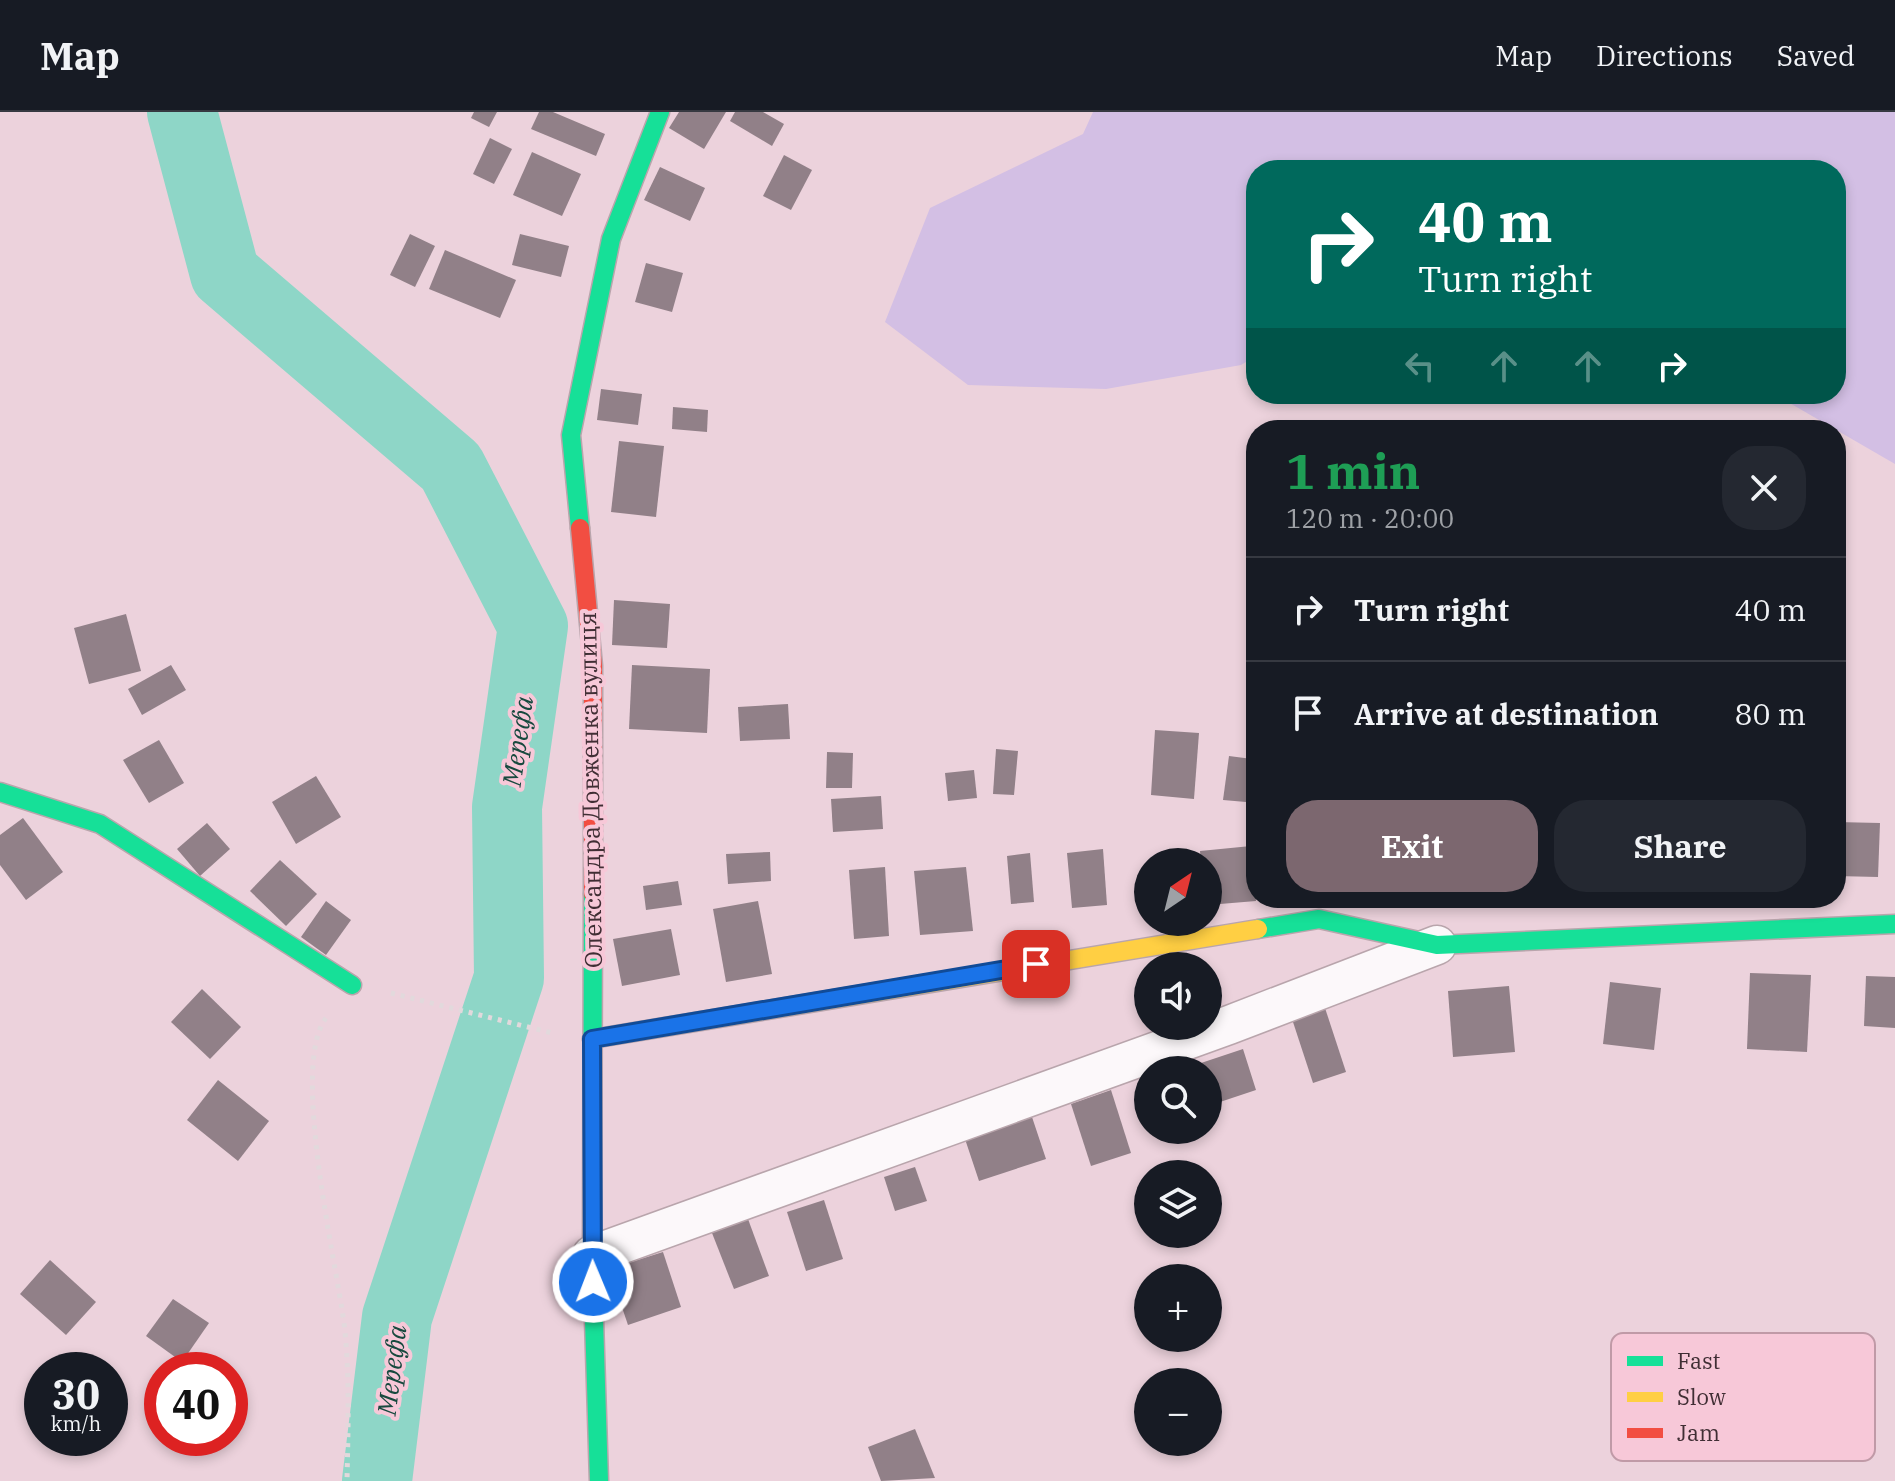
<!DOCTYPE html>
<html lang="en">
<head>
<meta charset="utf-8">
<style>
	body { margin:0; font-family:"IBM Plex Serif",serif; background:#242831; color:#f1f3f6; height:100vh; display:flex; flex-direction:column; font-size:30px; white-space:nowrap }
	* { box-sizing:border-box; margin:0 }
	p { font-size:26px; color:#9ea1a6 }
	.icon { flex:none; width:44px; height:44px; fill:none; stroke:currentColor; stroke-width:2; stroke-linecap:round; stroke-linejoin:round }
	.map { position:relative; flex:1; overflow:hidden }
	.side { position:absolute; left:1246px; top:308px; width:600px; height:488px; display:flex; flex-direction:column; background:#171b24; border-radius:32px; box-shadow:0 4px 12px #0003 }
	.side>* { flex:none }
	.top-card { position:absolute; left:1246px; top:48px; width:600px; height:244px; border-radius:32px; box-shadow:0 4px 12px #0003; background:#00695c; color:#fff; overflow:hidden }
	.needle { width:52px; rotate:35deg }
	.tools { position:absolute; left:1134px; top:736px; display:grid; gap:16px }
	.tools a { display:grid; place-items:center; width:88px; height:88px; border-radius:50%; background:#171b24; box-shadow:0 4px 12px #0003; font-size:40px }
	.speed { position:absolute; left:24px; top:1240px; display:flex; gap:16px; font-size:40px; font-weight:700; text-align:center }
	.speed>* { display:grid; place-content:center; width:104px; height:104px; border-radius:50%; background:#171b24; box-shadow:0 4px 12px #0003; line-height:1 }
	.speed small { font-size:20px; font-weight:400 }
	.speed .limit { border:12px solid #d22; background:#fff; color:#111 }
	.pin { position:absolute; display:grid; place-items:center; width:68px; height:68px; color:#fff; margin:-34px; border-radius:16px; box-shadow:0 4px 12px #0006 }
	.me { position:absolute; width:88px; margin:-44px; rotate:359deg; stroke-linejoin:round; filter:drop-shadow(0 0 6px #0008) }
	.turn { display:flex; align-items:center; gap:28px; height:168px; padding:0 40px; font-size:36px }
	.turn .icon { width:104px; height:104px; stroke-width:2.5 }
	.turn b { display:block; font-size:56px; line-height:68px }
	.lanes { display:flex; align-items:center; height:76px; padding:0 40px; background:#0003; justify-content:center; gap:40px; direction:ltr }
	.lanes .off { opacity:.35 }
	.round { display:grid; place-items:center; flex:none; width:84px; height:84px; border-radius:32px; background:#242831 }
	.overview { display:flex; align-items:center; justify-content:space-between; height:136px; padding:0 40px }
	h1 { font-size:48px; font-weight:700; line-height:60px; color:#1e9e55 }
	.action { display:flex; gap:16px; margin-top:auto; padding:16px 40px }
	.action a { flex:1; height:92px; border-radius:32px; background:#7c676f; color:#fff; font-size:32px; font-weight:700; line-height:92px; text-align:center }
	.action a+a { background:#242831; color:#f1f3f6 }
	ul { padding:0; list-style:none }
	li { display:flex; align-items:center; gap:24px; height:104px; padding:0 40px; border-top:2px solid #363941 }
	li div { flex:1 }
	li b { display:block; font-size:30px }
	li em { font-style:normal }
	header { display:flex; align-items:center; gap:48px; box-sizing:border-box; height:112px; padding:0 40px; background:#171b24; border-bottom:2px solid #363941 }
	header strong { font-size:38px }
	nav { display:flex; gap:44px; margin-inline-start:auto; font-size:28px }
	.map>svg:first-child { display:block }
</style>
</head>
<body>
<header>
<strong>Map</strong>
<nav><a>Map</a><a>Directions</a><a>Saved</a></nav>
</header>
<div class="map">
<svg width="1895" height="1369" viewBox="0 0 1895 1369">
	<rect width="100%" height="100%" fill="#ecd2dc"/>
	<polygon fill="#d3bfe4" points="1093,0 1895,0 1895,352 1774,282 1836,282 1836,58 1256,58 1256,244 1241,253 1106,277 968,273 885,210 930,96 1083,22"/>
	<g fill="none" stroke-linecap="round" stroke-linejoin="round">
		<polyline stroke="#8ed6c7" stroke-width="70" points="182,0 225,162 451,355 533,514 507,695 509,866 397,1205 377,1369"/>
	</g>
	<g fill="#918088">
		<polygon points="474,0 497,0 489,15 471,6"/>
		<polygon points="539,0 553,0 605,22 596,44 531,17"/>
		<polygon points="679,0 726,0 704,37 669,16"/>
		<polygon points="735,0 763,0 784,12 772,34 730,9"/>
		<polygon points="490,26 512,37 494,72 473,62"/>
		<polygon points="532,40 581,62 562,104 513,83"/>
		<polygon points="784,43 812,58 791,98 763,84"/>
		<polygon points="660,55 705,76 690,109 644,88"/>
		<polygon points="410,122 435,134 415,175 390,163"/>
		<polygon points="520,122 569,134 561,165 512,153"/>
		<polygon points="445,138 516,168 500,206 429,177"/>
		<polygon points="646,151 683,161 672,200 635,190"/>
		<polygon points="601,277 642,282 638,313 597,308"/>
		<polygon points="673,295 708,298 707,320 672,317"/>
		<polygon points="619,329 664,334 656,405 611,400"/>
		<polygon points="614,488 670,492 667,536 612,533"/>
		<polygon points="126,502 141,559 89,572 74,516"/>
		<polygon points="171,553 186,578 142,603 128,577"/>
		<polygon points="632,553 710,557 707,621 629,617"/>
		<polygon points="788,592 790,627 740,629 738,595"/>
		<polygon points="1155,618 1199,621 1194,687 1151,683"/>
		<polygon points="159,628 184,671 149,691 123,648"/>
		<polygon points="996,637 1018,639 1014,683 993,682"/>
		<polygon points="827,640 853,641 852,676 826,676"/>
		<polygon points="1229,644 1252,647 1246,690 1223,688"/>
		<polygon points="974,658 977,686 948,689 945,661"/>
		<polygon points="316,664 341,705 296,732 272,690"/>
		<polygon points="881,684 883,717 833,720 831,687"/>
		<polygon points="23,706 63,760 26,788 0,753 0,723"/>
		<polygon points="1836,710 1880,711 1878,765 1836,764"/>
		<polygon points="207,711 230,737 200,764 177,737"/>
		<polygon points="1251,734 1256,789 1208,793 1208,750 1201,750 1200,739"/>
		<polygon points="1103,737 1107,793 1072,796 1067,741"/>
		<polygon points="770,740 771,769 728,772 726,742"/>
		<polygon points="1030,741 1034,790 1011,792 1007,744"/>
		<polygon points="280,748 317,782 286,814 250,779"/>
		<polygon points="885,755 889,824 854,827 849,758"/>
		<polygon points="966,755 973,819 920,823 914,759"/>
		<polygon points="678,769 682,793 646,798 643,774"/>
		<polygon points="326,789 351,808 326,843 301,825"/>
		<polygon points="758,789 772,862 726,870 713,797"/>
		<polygon points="671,817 680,863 622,874 613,827"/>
		<polygon points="1750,861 1811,863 1807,940 1747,937"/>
		<polygon points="1866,864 1895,865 1895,916 1864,914"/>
		<polygon points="1610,870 1661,876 1654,938 1603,932"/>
		<polygon points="1509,874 1515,940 1453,945 1448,879"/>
		<polygon points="202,877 241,915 210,947 171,910"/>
		<polygon points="1325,896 1346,960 1313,971 1292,907"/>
		<polygon points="1243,937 1256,978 1208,994 1208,958 1194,958 1192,954"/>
		<polygon points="218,968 269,1009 238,1049 187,1008"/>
		<polygon points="1111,978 1131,1041 1091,1054 1071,992"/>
		<polygon points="1032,1005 1046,1047 979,1069 965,1027"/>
		<polygon points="915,1055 927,1089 895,1099 884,1065"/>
		<polygon points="824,1088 843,1147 806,1159 787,1100"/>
		<polygon points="748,1107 769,1164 734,1177 712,1121"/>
		<polygon points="663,1140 681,1195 628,1213 609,1157"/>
		<polygon points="50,1148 96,1190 66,1223 20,1182"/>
		<polygon points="173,1187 209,1211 182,1250 146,1224"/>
		<polygon points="915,1317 935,1366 881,1369 868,1335"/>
	</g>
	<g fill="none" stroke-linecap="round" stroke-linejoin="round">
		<defs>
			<polyline id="street" points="592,1143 1229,913 1437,833"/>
			<g id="fast">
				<polyline points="580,416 571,323 611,127 660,0"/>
				<polyline points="0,680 100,712 352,873"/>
				<polyline points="593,782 592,1143 599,1369"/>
				<polyline points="1258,817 1319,807 1437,833 1895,812"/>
			</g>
			<polyline id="slow" points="592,927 1258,817"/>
			<polyline id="jam" points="580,416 593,554 593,782"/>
		</defs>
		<use href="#street" stroke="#b9a5ac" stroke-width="41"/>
		<use href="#fast" stroke="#b9a5ac" stroke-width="21"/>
		<use href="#slow" stroke="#b9a5ac" stroke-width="21"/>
		<use href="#jam" stroke="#b9a5ac" stroke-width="21"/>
		<g stroke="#e2d9dc" stroke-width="5" stroke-dasharray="4 6" stroke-linecap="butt">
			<polyline points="391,881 552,921"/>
			<path d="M326 906C290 952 336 1150 344 1211 350 1263 348 1316 347 1369"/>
		</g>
		<use href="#street" stroke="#fcf8fa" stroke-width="38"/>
		<use href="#fast" stroke="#16e098" stroke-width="18"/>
		<use href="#slow" stroke="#ffcf43" stroke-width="18"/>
		<use href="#jam" stroke="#f24e42" stroke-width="18"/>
	</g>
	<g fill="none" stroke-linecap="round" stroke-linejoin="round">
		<defs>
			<polyline id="route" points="593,1170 592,927 1036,852"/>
		</defs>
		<use href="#route" stroke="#114b97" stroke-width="20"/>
		<use href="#route" stroke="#1a73e8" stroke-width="14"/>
	</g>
	<g text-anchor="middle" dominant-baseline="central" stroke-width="8" stroke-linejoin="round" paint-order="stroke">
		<g font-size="24" fill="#402e34" stroke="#f7c8d8">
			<text transform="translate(590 678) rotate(-91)">Олександра Довженка вулиця</text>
		</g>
		<g font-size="26" font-style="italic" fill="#17493e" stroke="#f7c8d8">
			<text transform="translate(517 629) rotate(-82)">Мерефа</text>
			<text transform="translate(391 1258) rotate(-83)">Мерефа</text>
		</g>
	</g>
	<rect x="1611" y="1221" width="264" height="128" rx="12" fill="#f7c8d8" stroke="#c09aa7" stroke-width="2"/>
	<rect x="1627" y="1244" width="36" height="10" fill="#16e098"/>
	<rect x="1627" y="1280" width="36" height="10" fill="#ffcf43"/>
	<rect x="1627" y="1316" width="36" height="10" fill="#f24e42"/>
	<g font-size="22" fill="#402e34">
		<text x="1677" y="1257">Fast</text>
		<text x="1677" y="1293">Slow</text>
		<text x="1677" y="1329">Jam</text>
	</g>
</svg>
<div class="tools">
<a><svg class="needle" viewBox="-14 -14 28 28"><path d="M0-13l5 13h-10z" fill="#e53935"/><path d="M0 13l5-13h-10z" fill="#9ea1a6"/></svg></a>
<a><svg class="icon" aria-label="sound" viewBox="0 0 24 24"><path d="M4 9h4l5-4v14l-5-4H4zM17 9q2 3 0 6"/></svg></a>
<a><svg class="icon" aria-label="search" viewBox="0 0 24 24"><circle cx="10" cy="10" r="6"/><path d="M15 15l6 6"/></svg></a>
<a><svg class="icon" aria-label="layers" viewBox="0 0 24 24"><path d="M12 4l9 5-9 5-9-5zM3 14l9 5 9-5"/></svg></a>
<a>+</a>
<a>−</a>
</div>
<div class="speed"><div>30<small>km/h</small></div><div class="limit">40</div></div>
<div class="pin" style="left:1036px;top:852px;background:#d93025"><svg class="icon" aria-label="arrive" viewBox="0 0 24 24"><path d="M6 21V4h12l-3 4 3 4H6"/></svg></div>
<svg class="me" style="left:593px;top:1170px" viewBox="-20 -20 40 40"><circle r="17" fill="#1a73e8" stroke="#fff" stroke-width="3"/><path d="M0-11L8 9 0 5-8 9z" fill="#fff"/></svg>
<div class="top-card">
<div class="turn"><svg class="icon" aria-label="right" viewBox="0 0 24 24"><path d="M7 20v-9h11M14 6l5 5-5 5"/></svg><div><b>40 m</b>Turn right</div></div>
<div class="lanes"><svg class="icon off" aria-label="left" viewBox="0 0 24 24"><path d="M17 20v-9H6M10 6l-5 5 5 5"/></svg><svg class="icon off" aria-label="ahead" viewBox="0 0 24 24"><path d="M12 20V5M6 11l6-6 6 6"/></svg><svg class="icon off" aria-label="ahead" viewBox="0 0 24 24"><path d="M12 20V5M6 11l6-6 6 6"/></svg><svg class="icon" aria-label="right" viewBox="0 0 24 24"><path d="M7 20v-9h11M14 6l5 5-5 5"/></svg></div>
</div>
<section class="side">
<div class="overview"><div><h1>1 min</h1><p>120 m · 20:00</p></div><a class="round"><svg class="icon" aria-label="close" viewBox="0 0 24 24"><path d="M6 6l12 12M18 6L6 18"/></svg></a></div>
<ul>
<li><svg class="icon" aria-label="right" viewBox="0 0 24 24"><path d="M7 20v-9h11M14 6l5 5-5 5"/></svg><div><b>Turn right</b></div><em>40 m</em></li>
<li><svg class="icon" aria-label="arrive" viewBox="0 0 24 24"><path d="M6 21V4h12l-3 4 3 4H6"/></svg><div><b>Arrive at destination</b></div><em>80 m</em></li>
</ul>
<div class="action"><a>Exit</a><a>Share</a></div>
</section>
</div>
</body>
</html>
